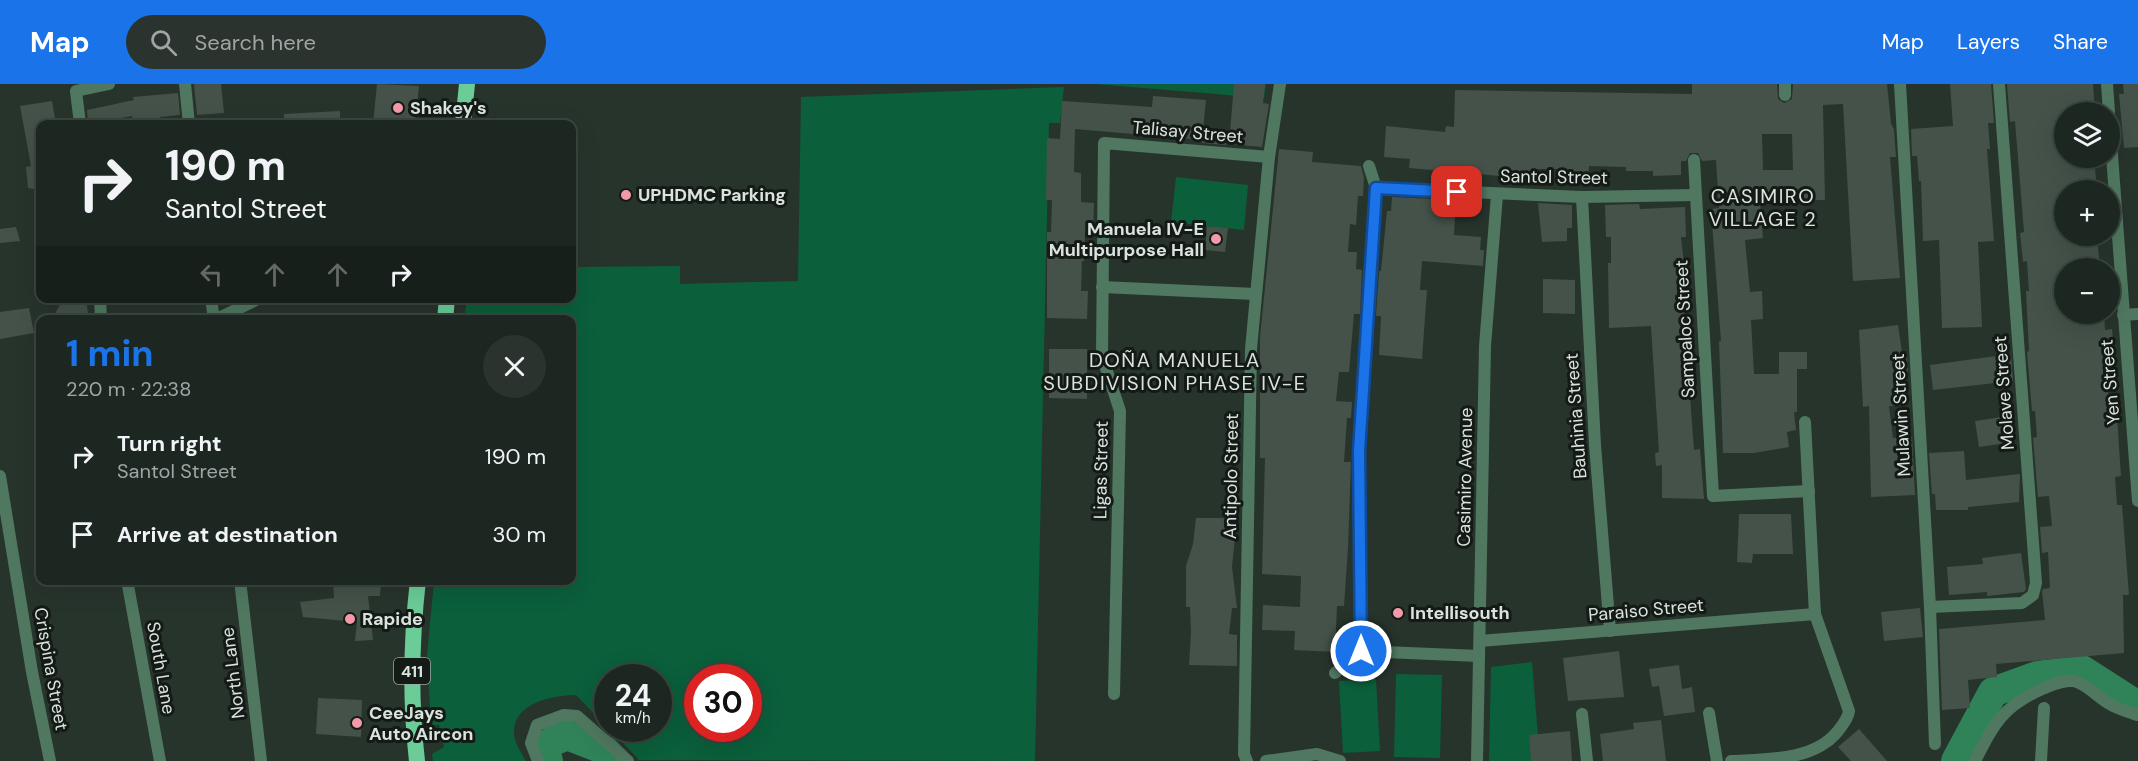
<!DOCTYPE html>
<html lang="en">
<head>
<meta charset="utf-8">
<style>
	body { margin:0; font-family:"DM Sans",sans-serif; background:#2a332e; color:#f1f3f6; height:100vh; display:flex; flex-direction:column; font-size:22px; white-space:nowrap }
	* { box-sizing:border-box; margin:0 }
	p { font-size:20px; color:#a0a5a5 }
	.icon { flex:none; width:33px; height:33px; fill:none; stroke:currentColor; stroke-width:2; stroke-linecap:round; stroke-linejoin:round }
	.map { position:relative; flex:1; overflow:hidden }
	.side { position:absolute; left:36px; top:231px; width:540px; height:270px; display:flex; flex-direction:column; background:#1d2721; border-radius:12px; box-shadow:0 6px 24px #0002,0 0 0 2px #3b443f }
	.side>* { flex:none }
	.top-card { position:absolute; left:36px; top:36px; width:540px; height:183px; border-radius:12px; box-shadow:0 6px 24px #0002,0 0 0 2px #3b443f; background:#1d2721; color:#f1f3f6; overflow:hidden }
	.buttons { position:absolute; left:2054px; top:18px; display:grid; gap:12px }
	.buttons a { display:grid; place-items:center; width:66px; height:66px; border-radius:50%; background:#1d2721; box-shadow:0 6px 24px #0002,0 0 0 2px #3b443f; font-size:30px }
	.speed { position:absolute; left:594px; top:580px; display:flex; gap:12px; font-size:30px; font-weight:700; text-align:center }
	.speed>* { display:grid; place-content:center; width:78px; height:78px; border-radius:50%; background:#1d2721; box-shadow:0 6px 24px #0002,0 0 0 2px #3b443f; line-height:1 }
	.speed small { font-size:15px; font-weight:400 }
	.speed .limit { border:9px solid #d22; background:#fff; color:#111 }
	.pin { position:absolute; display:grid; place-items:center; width:51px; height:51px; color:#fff; margin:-26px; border-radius:12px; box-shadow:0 3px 9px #0006 }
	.me { position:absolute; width:66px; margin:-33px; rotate:0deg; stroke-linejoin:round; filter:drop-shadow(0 0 4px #0008) }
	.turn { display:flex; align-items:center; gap:21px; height:126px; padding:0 30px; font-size:27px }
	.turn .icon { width:78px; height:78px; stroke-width:2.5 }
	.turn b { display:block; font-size:42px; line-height:51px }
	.lanes { display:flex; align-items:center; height:57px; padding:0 30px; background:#0003; justify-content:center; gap:30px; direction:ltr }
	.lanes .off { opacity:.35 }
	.round { display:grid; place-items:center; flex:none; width:63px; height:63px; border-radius:32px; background:#2a332e }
	.summary { display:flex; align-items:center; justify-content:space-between; height:102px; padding:0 30px }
	h1 { font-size:36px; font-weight:700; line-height:45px; color:#1a73e8 }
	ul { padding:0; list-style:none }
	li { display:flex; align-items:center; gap:18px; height:78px; padding:0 30px }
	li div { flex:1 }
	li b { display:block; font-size:22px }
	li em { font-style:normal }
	header { display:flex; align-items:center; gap:36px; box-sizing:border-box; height:84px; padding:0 30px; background:#1a73e8; color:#fff }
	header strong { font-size:28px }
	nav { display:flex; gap:33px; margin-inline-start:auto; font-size:21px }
	.search { width:420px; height:54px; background:#2a332e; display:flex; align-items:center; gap:15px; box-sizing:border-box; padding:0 21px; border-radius:33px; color:#a0a5a5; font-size:22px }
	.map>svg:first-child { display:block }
</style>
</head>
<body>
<header>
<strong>Map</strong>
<div class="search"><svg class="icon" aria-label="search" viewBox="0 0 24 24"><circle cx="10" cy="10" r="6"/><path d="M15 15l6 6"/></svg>Search here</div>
<nav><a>Map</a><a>Layers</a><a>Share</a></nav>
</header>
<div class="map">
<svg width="2138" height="677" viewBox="0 0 2138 677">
	<rect width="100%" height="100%" fill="#27342c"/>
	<g fill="#0b5f3b" fill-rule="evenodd">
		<polygon points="1095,0 1266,0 1264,14"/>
		<path d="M1064 3 1060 39H1049L1035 677 639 676 610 645H658V594H608L607 643 576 611C553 611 512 619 514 650 514 658 522 670 526 677H433L432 670 444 663 439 641 431 642 427 571 434 497 572 496V236L464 235 467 215 572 214V183L680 182V200L798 197 801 13ZM698 594H748V645H698Z"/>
		<polygon points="1176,93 1248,101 1244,146 1171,138"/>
		<polygon points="1532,578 1540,677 1489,677 1491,583"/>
		<polygon points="1396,590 1442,591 1440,674 1394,673"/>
		<polygon points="1376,595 1380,667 1343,669 1339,597"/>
	</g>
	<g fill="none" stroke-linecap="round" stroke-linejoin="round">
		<g stroke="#308259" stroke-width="30">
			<polyline points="548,677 545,669 551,658 567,651 603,665 615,677"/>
			<polyline points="1956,677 1993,608 2037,592 2082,586 2138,622"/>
		</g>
	</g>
	<g fill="#445249" fill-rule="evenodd">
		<polygon points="194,0 221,0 224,29 197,31"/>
		<polygon points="377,0 419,2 415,40 373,40"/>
		<polygon points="1234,0 1265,0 1263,19 1269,20 1262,63 1229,60"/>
		<path d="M1692 0H1777L1778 15 1784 19 1792 15 1793 0H1887L1891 39 1894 46 1896 73H1890L1900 194 1853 197 1843 20 1823 21 1825 116 1760 117 1763 154 1745 156 1750 208 1762 207 1763 235 1751 236 1754 290H1779V268H1807V285H1797V328H1794L1796 346 1787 348 1789 363 1754 369H1723L1719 257H1721L1711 125 1719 124 1716 76 1702 77 1698 69H1690L1686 77H1681V91L1653 92V87H1626V83L1589 82 1588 94 1559 93V85H1534V95L1409 84 1410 75 1384 73 1386 42 1445 48 1446 42 1454 43 1455 6 1692 10ZM1762 50H1792L1793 86H1763Z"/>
		<polygon points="1950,0 1991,0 1994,39 1988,39 1990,65 1987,65 1994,157 1978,158 1982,243 1942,244 1939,156 1923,157 1921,97 1919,97 1917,72 1912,72 1911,45 1953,42"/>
		<polygon points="2007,0 2093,0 2095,28 2064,28 2064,74 2094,74 2097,106 2064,106 2064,152 2097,152 2100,184 2064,184 2064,230 2104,230 2105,246 2112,245 2115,275 2106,275 2110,333 2117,333 2121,392 2115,393 2117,421 2122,421 2129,511 2123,511 2124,569 1996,580 1997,593 1968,596 1970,624 1942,626 1939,545 2045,536 2042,507 2043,505 2050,504 2048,468 2042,469 2040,443 2052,442 2049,412 2038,413 2033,354 2037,353 2035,327 2032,327 2027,268 2029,267 2026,207 2029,207 2027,177 2023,178 2020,149 2024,148 2015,37 2010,38"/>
		<polygon points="2123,0 2138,0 2138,63 2124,64 2119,10 2124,10"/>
		<polygon points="178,9 180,31 160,33 164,40 133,40 132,32 88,40 87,26 134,16 133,13"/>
		<polygon points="1153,12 1206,16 1202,56 1075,45 1074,88 1081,89 1081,118 1094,119 1093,148 1085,148 1084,177 1082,177 1081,207 1088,207 1087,235 1047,234 1047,148 1051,148 1052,116 1046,116 1047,54 1060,55 1062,17 1152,23"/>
		<polygon points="52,17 56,40 40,40 40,106 28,104 26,83 31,82 20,22"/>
		<polygon points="340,27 340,40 284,40 284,30"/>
		<polygon points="1203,48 1227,50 1226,61 1202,59"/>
		<polygon points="1279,65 1313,68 1312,78 1361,82 1364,94 1363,112 1358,112 1356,141 1350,140 1348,168 1357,168 1356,185 1362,186 1360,230 1354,230 1349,288 1339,288 1336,317 1352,318 1351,334 1347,334 1344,378 1351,378 1348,464 1344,522 1337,522 1335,568 1294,566 1295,547 1262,546 1263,521 1300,523 1301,492 1262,490 1265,374 1260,374 1260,253"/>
		<polygon points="1392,113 1456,116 1454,151 1481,153 1480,166 1484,166 1483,182 1422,177 1420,206 1427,206 1422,275 1379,271 1381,232 1376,232 1379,187 1381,187 1387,127 1391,127"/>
		<polygon points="1538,119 1572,121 1572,144 1567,144 1567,157 1542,158"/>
		<polygon points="1639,120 1640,125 1685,123 1686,153 1681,153 1688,214 1686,214 1691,326 1694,366 1700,365 1704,415 1662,414 1662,381 1656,382 1655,369 1659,368 1651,242 1609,244 1608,179 1611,179 1611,153 1606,153 1605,121"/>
		<polygon points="1207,142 1228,144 1225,168 1205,166"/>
		<polygon points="16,143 20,157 0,159 0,145"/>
		<polygon points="1543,195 1575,196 1575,230 1543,229"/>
		<polygon points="86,216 89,236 51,236 60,221"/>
		<polygon points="29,224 34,249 0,255 0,228"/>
		<polygon points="1898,241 1902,268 1907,268 1908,291 1901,292 1902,322 1889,322 1893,354 1912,353 1915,411 1871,413 1869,322 1863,323 1859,246"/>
		<polygon points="1049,265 1087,265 1087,315 1049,314"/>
		<polygon points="2011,270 2013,297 1933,306 1930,281"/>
		<polygon points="2009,332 2013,358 1979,363 1975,337"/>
		<polygon points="1964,367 1966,396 2020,390 2019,418 1968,423 1968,426 1936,426 1935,410 1932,410 1929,369"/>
		<polygon points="1739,430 1791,430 1793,470 1753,470 1752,479 1737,478"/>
		<polygon points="1196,434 1237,434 1232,483 1237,524 1232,524 1229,550 1237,551 1237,582 1189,581 1191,548 1190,523 1186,523 1186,482 1193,460"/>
		<polygon points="2021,469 2026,505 2024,508 1987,512 1987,508 1949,511 1947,483 1983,480 1982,474"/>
		<polygon points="333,496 381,496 380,512 368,512 373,556 355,557 357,538 303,533 300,518 334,514"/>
		<polygon points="1920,524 1923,553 1884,557 1881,528"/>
		<polygon points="1619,567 1624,613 1568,617 1563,574"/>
		<polygon points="1679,581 1682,605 1692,603 1695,628 1664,632 1659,602 1652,603 1649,585"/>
		<polygon points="318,614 362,616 361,653 316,650"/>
		<polygon points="1661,636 1666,677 1603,677 1600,650 1634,645 1633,639"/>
		<polygon points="1859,645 1887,677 1851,677 1838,663"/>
		<polygon points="1570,647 1572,677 1531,677 1529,651"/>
	</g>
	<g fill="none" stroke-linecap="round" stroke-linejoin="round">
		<g stroke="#507860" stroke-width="12">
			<polyline points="185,0 189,40"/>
			<polyline points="1785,0 1785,11"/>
			<polyline points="1900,0 1930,523 1935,660"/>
			<polyline points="2107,0 2109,28"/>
			<polyline points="2109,32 2138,417"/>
			<polyline points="80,40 76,7 109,0"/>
			<polyline points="1694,76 1713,412 1809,407"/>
			<polyline points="1376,104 1582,113 1695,111"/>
			<polyline points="1582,113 1595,361 1610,547"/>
			<polyline points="1102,203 1255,210"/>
			<polyline points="100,214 101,236"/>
			<polyline points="211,214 214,236"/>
			<polyline points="2123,231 2138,230"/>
			<polyline points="215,236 260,214"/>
			<polyline points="0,392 32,588 50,677"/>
			<polyline points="127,496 160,677"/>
			<polyline points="240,496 261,677"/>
			<polyline points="1930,523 2022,519 2033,511 2036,499 1999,0"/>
			<polyline points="1480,557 1815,530"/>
			<polyline points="1361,567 1359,367 1376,104 1369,82"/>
			<polyline points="1335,589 1361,567 1479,572"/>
			<polyline points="1114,610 1120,327 1102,272 1104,59 1269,73"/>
			<polyline points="1709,629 1717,677"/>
			<polyline points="1582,630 1587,677"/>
			<polyline points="538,677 531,659 537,641 564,631 577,632 628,677"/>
			<polyline points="1266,677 1317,670 1340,677"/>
			<polyline points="1477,677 1485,262 1497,111"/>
			<path d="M1731 677C1768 675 1814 677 1838 647 1843 640 1848 635 1849 627L1815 530 1805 338"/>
			<path d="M1975 677C1994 640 2002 623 2042 605 2052 601 2062 596 2073 597 2087 600 2096 612 2108 619 2117 625 2128 628 2138 631"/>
			<polyline points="2041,677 2044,624"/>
		</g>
		<polyline stroke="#507860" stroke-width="12" points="1247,677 1244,670 1251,265 1269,73 1280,0"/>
		<g stroke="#6ccc98" stroke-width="16">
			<polyline points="463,40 467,0"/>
			<polyline points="445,236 447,214"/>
			<path d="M417 677C410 616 411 557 418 496"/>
		</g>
	</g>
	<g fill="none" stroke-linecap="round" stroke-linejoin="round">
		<defs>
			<polyline id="route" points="1361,567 1359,367 1376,104 1457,108"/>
		</defs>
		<use href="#route" stroke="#114b97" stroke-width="15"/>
		<use href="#route" stroke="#1a73e8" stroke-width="10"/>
	</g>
	<g fill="#f39aaa" stroke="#141a16" stroke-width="2">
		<circle cx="398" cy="24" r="6"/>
		<circle cx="626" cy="111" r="6"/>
		<circle cx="1216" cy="155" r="6"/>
		<circle cx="1398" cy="529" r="6"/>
		<circle cx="350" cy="535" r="6"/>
		<circle cx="357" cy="639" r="6"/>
	</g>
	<g text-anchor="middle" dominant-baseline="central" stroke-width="6" stroke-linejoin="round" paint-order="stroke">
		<rect fill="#141a16" stroke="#9fa7a2" stroke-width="1.5" x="394" y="574" width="36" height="26" rx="4.5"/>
		<g font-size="16" font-weight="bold" fill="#dbe3de">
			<text x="412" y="587">411</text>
		</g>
		<g font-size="18" font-weight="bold" fill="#dbe3de" stroke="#141a16" text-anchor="start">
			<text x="410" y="24">Shakey's</text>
			<text x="638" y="111">UPHDMC Parking</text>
			<text x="1204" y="145" text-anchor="end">Manuela IV-E<tspan x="1204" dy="21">Multipurpose Hall</tspan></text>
			<text x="1410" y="529">Intellisouth</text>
			<text x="362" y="535">Rapide</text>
			<text x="369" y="629">CeeJays<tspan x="369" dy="21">Auto Aircon</tspan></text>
		</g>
		<g font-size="18" fill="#dbe3de" stroke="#141a16">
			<text transform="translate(1188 48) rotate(5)">Talisay Street</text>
			<text transform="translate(1554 93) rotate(1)">Santol Street</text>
			<text transform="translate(1685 245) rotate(-93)">Sampaloc Street</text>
			<text transform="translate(2110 298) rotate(-95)">Yen Street</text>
			<text transform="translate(2004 309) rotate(-94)">Molave Street</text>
			<text transform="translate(1901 331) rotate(-93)">Mulawin Street</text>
			<text transform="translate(1576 332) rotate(-94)">Bauhinia Street</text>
			<text transform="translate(1101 386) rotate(-89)">Ligas Street</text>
			<text transform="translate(1231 392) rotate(-89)">Antipolo Street</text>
			<text transform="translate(1465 393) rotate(-89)">Casimiro Avenue</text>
			<text transform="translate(1646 526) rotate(-5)">Paraiso Street</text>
			<text transform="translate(161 584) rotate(80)">South Lane</text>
			<text transform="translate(51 585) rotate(80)">Crispina Street</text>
			<text transform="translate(233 589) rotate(-97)">North Lane</text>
		</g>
		<g font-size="20" letter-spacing="1.5" fill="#dbe3de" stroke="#141a16">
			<text x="1763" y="112">CASIMIRO<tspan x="1763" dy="23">VILLAGE 2</tspan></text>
			<text x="1175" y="276">DOÑA MANUELA<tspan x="1175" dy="23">SUBDIVISION PHASE IV-E</tspan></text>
		</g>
	</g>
</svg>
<div class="buttons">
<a><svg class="icon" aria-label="layers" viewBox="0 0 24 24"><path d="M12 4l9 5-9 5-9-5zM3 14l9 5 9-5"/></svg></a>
<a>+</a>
<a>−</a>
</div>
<div class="speed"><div>24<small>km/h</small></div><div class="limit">30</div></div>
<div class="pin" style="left:1457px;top:108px;background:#d93025"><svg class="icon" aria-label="arrive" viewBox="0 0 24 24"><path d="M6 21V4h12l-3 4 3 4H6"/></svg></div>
<svg class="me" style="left:1361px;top:567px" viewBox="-20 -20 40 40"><circle r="17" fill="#1a73e8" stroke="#fff" stroke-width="3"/><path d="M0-11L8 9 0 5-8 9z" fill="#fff"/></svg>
<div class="top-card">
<div class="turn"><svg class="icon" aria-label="right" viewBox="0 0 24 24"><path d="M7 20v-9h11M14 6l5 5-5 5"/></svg><div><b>190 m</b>Santol Street</div></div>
<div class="lanes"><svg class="icon off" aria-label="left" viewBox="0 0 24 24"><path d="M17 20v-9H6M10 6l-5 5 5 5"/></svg><svg class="icon off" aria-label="ahead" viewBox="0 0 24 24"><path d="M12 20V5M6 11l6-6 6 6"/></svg><svg class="icon off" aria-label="ahead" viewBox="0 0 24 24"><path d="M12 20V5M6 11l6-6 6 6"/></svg><svg class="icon" aria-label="right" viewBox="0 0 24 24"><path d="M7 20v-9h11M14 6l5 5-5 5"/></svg></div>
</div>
<section class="side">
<div class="summary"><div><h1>1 min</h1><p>220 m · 22:38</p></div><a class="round"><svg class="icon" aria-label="close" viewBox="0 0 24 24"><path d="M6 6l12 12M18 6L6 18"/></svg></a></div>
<ul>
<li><svg class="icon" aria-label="right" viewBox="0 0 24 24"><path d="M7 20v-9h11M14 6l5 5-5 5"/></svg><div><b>Turn right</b><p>Santol Street</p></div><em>190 m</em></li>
<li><svg class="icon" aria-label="arrive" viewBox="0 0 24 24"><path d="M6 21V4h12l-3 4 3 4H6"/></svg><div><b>Arrive at destination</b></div><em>30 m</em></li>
</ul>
</section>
</div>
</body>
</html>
